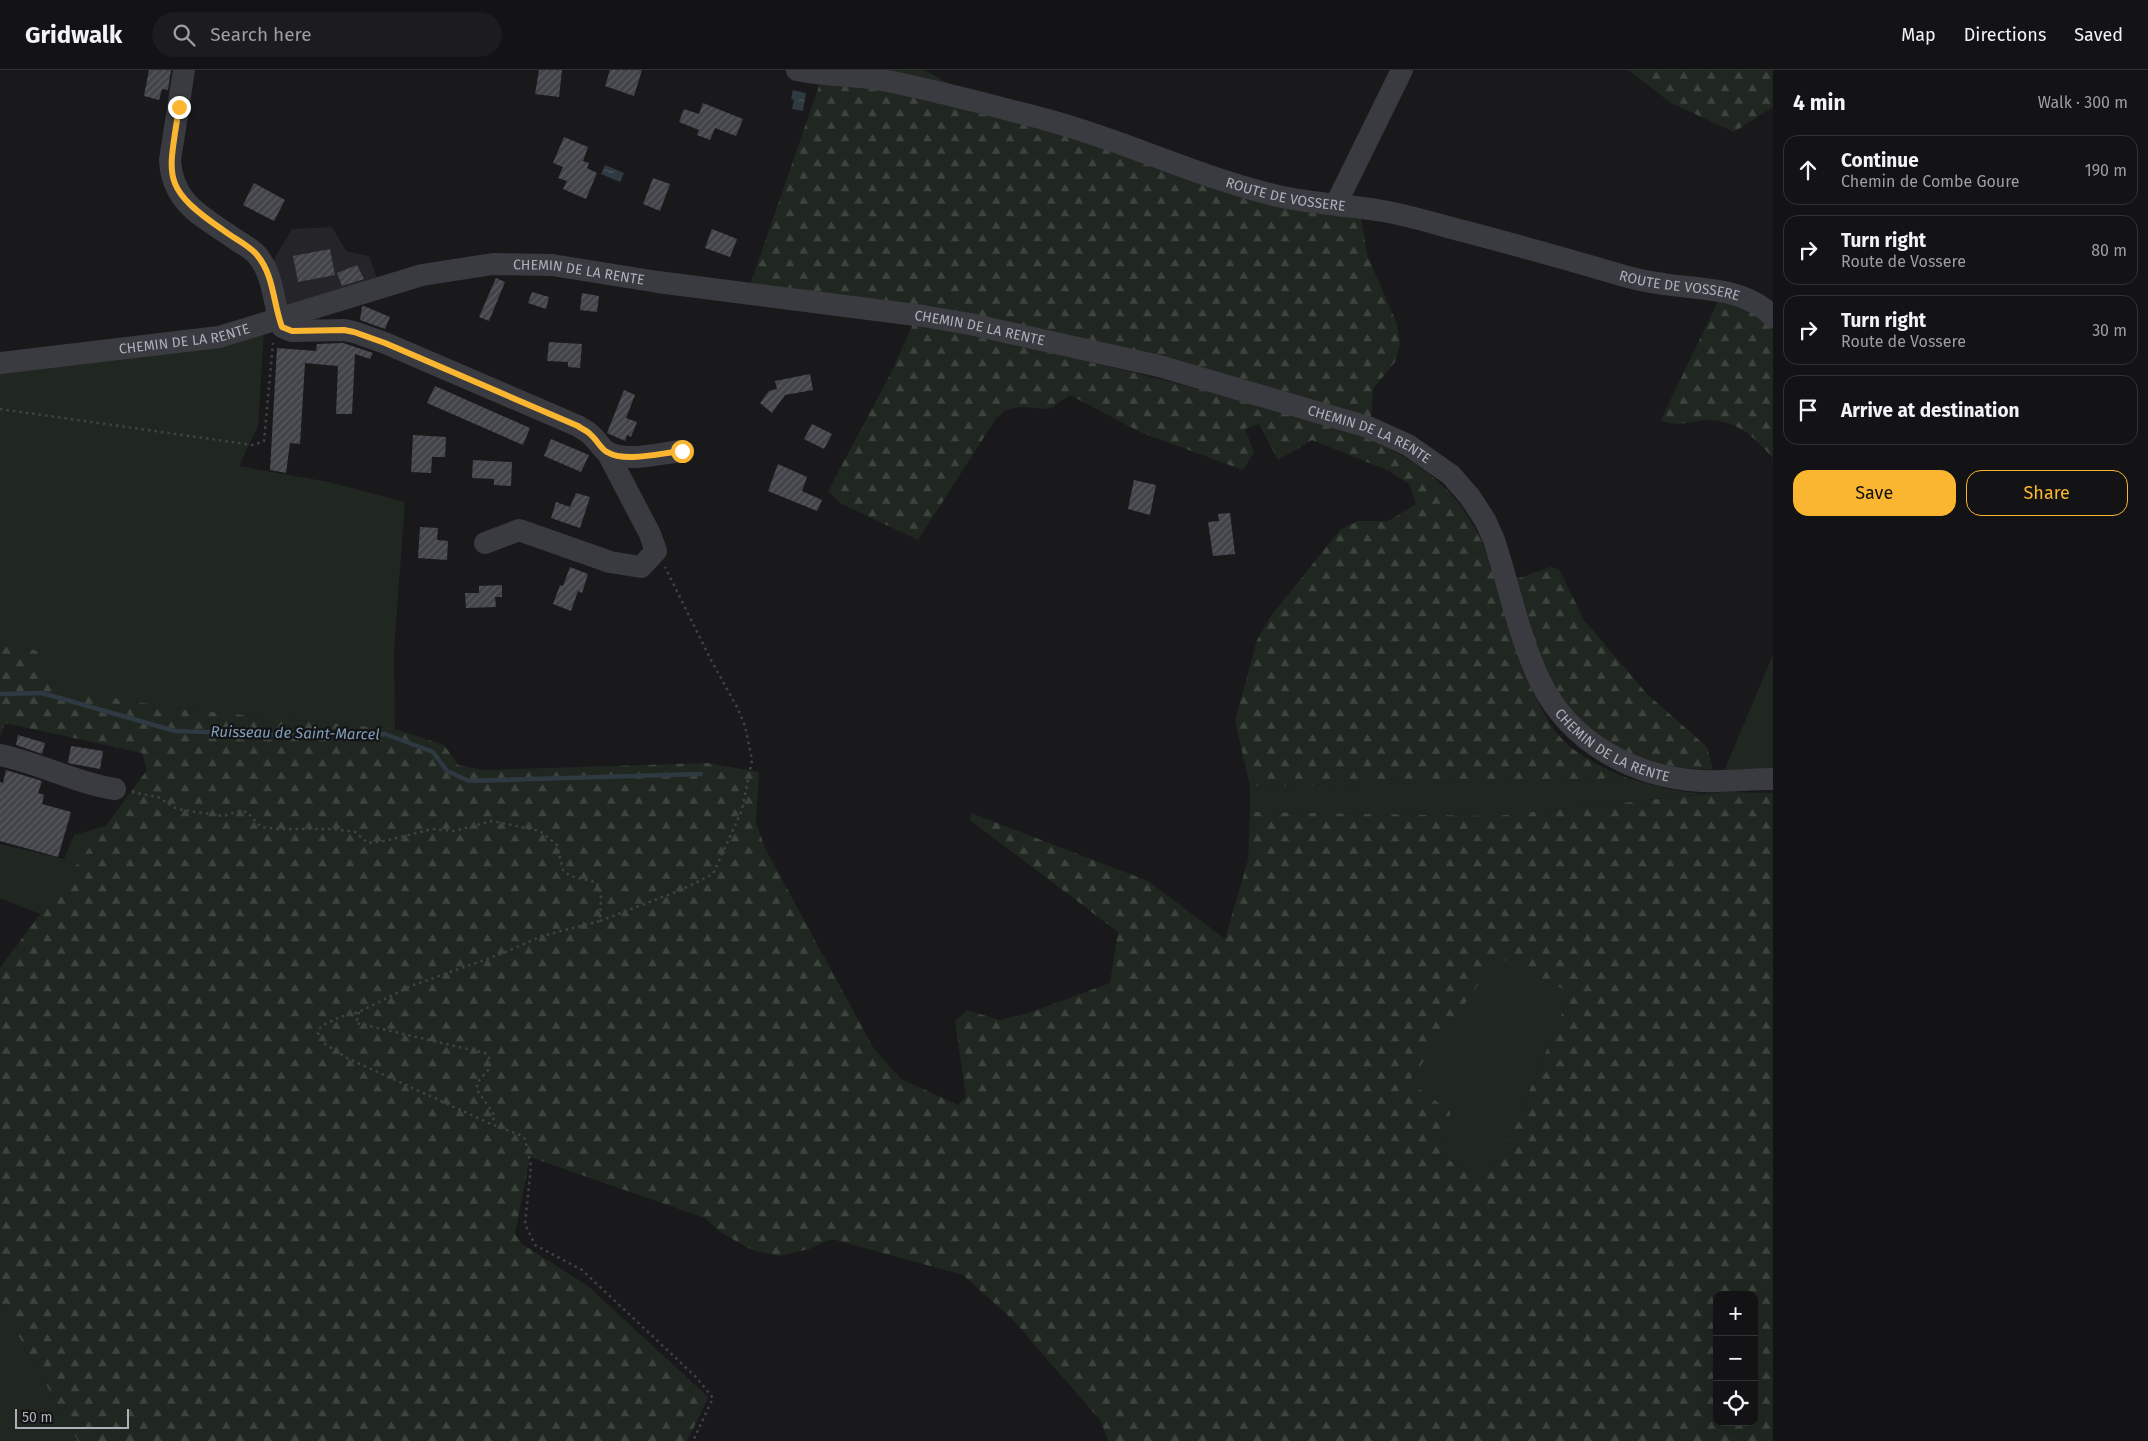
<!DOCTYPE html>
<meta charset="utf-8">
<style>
body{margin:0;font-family:"Fira Sans",sans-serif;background:#1c1c1e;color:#f1f3f6}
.controls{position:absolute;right:15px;bottom:15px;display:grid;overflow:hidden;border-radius:10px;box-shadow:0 5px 20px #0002}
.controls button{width:45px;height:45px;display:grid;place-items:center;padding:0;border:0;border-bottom:1px solid #323234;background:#131315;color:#f1f3f6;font:25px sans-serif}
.scale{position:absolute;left:15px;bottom:12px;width:114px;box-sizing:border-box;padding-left:5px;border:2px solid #abb0bc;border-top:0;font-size:14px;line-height:18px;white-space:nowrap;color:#abb0bc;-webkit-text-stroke:4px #141417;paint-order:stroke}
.stop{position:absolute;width:15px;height:15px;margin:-11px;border:4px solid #fbb631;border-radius:50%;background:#fff}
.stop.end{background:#fbb631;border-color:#fff;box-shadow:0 1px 5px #0008}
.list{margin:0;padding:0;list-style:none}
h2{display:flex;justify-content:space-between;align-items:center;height:65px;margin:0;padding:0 20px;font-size:21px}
h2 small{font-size:16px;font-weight:400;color:#9d9ea0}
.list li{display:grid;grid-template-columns:32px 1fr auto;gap:15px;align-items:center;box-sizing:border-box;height:70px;margin:0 10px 10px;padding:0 10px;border:1px solid #323234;border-radius:15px}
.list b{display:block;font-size:19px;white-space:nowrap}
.list p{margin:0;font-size:16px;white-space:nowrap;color:#9d9ea0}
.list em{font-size:16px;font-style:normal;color:#9d9ea0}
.actions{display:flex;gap:10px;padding:15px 20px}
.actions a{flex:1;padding:11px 0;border:1px solid #fbb631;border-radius:15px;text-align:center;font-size:18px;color:#fbb631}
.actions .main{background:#fbb631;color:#111}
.icon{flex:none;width:28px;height:28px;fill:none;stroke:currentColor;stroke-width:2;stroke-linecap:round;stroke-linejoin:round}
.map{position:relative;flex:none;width:1773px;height:1371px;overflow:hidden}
header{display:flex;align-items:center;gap:30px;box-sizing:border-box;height:70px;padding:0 25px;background:#131315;border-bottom:1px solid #323234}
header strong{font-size:24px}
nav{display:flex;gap:28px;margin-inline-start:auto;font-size:18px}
.search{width:350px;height:45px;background:#1c1c1e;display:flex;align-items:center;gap:12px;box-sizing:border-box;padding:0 18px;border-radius:28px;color:#9d9ea0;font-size:19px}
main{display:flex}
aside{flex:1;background:#131315}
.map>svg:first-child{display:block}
.built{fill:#252529}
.green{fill:#1f2720}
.forest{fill:url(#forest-firs);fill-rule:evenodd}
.water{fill:url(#water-ripples)}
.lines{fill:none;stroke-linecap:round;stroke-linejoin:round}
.stream{stroke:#2e3941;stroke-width:4.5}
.building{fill:url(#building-hatch)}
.path{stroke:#404248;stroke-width:2.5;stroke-dasharray:2.5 4;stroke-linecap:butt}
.minor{stroke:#3a3b41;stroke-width:22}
.route{stroke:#fbb631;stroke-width:6}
.labels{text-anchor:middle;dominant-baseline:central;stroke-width:4.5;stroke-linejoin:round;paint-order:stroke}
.street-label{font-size:14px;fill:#abb0bc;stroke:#141417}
.water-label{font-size:15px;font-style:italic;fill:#819fb8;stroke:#141417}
</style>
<header>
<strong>Gridwalk</strong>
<div class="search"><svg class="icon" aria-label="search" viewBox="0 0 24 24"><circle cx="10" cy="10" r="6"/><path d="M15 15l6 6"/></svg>Search here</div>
<nav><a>Map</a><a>Directions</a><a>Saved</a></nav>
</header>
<main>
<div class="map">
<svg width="1773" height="1371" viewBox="0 0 1773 1371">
<defs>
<pattern id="forest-firs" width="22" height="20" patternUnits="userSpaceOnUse" patternTransform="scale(1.25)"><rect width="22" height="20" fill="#1f2720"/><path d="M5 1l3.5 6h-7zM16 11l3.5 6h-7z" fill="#3d443e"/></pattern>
<pattern id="water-ripples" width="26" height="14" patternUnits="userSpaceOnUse" patternTransform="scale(1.25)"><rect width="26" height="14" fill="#2e3941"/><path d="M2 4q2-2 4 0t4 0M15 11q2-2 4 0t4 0" fill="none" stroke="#4a535a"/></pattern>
<pattern id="building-hatch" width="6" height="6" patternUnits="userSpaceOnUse" patternTransform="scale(1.25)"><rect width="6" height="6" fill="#434449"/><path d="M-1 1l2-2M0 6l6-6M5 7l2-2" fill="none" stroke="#5b5c61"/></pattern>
</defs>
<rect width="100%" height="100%" fill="#19191c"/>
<!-- built -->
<polygon class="built" points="332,157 346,181 369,186 378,211 287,235 270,196 292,159"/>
<!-- green -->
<g class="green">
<polygon points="884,0 924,0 954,16"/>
<polygon points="264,260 258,356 239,396 329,412 405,432 394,581 395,659 180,639 66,620 49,612 38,581 7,573 0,579 0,303"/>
<polygon points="1773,585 1773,699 1724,701"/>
<polygon points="1607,708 1621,712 1627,708 1672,720 1704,724 1496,746 1250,742 1250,716 1600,710"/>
<polygon points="108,755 40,844 0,828 0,774 64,789 74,765"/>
<polygon points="1498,886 1563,919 1569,927 1500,1090 1470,1101 1439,1085 1450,1057 1409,1012"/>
<polygon points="0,1233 78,1371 0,1371"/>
</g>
<!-- forest -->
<g class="forest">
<polygon points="1628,0 1773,0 1773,37 1734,62 1671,33"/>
<polygon points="820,13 869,16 976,37 1360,143 1368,187 1397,254 1400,274 1395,292 1373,319 1371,351 749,218"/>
<path d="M1718 231 1740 234 1773 257V388C1755 368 1740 352 1711 350 1694 349 1677 359 1661 350Z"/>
<path d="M914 252C1025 277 1136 301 1246 332 1317 352 1391 365 1446 419 1502 475 1501 560 1536 628 1544 645 1553 661 1567 674 1584 689 1605 699 1627 708L1621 712 1607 708 1600 710 1250 716 1235 651 1257 570 1271 546 1340 460 1358 451H1388L1416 434 1409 414 1389 401 1312 370 1278 390 1259 354 1245 359 1254 382 1243 400 1142 363 1070 325 1049 339 1020 337 1005 340 995 350 918 470 840 433 828 421 891 303Z"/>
<path d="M1550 497 1559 499 1584 550 1647 624 1707 677 1713 699C1647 702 1576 666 1547 604 1533 574 1525 541 1516 509Z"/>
<path d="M7 573 38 581 49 612 66 620 180 639 395 659 444 675 458 695 483 700 707 693 759 702 756 753 765 778 874 979 901 1009 958 1035 966 1027 955 951 967 940 999 950 1029 943 1110 913 1118 862 970 750 971 743 1148 811 1225 869 1248 790 1250 742 1496 746 1725 722 1773 723V1371H1108L1101 1351 1013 1250 963 1205 832 1169 809 1179 779 1186 752 1180 720 1162 705 1148 530 1087 515 1164 522 1174 588 1216 708 1327 707 1331 687 1371H78L0 1233V898L147 700 142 683 5 653 0 666V579ZM1498 887 1563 919 1569 927 1500 1090 1470 1101 1439 1085 1450 1057V1041L1409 1012ZM1717 1225H1754V1352H1717Z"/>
</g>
<!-- water -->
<g class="water">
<polygon points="793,20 806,23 803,41 792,39 794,30 791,29"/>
<polygon points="605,95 624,103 620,112 601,104"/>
</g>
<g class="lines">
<!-- stream -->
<polyline class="stream" points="0,624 42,623 175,661 289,665 385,664 433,682 447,701 469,711 701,704"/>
</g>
<!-- building -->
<g class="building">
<polygon points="149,0 171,0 168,20 162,19 159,30 144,26"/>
<polygon points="539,0 562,0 559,27 535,24"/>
<polygon points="610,0 642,0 634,26 605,16"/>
<polygon points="703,33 743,49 736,66 715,58 710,70 697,65 699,60 679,52 684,39 699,44"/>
<polygon points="564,67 588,77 583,91 589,93 587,98 597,103 586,129 563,119 567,111 558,108 563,97 553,93"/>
<polygon points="653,108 670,114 660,141 643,134"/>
<polygon points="254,113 285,130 274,151 243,135"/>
<polygon points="712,159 737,169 730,187 705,178"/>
<polygon points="330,179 335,205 298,212 293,186"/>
<polygon points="357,195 364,209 342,216 337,203"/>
<polygon points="496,208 505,212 489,251 479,247"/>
<polygon points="532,222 549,227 546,239 528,233"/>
<polygon points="582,223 599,226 597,242 580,240"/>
<polygon points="364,236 390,247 385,259 360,250 362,237"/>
<polygon points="549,272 582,274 580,298 568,297 568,292 547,291"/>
<polygon points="343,273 373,283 370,289 355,284 352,344 336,344 338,296 305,293 300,374 290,373 286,403 270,400 277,278 316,281 317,274"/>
<polygon points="810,304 813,320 785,325 772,343 760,333 769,321 777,319 775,311"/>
<polygon points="435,316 530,358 523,375 427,333"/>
<polygon points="624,320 635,325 626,348 637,352 631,367 627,365 625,371 607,363"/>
<polygon points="812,354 832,364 824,379 804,369"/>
<polygon points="413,365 446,367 445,387 432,387 431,403 411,402"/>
<polygon points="551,369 589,385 581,402 544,386"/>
<polygon points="473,390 512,392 511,416 494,415 494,409 472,408"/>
<polygon points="778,394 807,407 802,421 822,430 817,441 768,421"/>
<polygon points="1134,410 1156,415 1150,445 1128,439"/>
<polygon points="576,423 590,427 580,458 551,448 556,432 570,437"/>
<polygon points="1230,443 1235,484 1213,486 1208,452 1219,451 1218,444"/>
<polygon points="420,457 438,458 437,470 448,471 447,490 418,488"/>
<polygon points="570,497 588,504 582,523 578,521 571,541 553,534 560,515 563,516"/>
<polygon points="502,515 502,527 495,527 496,537 466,538 465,523 479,523 479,516"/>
<polygon points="18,665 45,673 42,684 16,675"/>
<polygon points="71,676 103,681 100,699 68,693"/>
<polygon points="6,700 42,711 38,723 44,725 42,734 71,742 58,787 0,771 0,712 3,713"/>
</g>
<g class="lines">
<!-- path -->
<g class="path">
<polyline points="0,339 253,375 264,371 273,273"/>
<polyline points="132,722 158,727 177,739 223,746 240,741 247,742 261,757 278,759 333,759 355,762 368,773 385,771 432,759 454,761 492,751 540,761 557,775 563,800 570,806 596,812 601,823 600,851 542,866 501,884 411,916 359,942 340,947 321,956 318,963 322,972 347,988 491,1054 520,1065 525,1069 531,1096 525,1154 535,1175 582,1200 696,1307 713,1328 693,1371"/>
<polyline points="600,851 681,820 713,804 742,740 752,690 745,656 738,639 711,590 665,497"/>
<polyline points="359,942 356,953 485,983 489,986 489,999 477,1013 477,1020 495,1046 491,1054"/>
</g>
<!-- minor -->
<g class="minor">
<path d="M184 0 170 90C172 133 203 147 235 169 242 174 251 178 257 185 274 205 273 233 282 257L292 261 344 260 354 262 385 273 578 356C582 359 588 361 591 365 597 370 601 378 607 382 625 393 661 383 682 381"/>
<path id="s1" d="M797 0C825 6 854 5 882 10 939 21 995 36 1051 51 1128 72 1200 108 1278 126 1313 134 1348 135 1383 141 1412 146 1439 155 1467 162 1516 175 1566 189 1614 203 1630 208 1647 212 1664 214 1701 220 1746 217 1773 247"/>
<polyline points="1336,134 1402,0"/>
<path id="s2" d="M0 293 219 267 422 205 493 194 552 195 658 212 923 246 970 254 1159 296 1368 357 1408 375 1451 405 1470 427 1485 450 1494 470C1509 516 1519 567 1540 611 1570 673 1634 707 1701 711 1724 712 1749 709 1773 709"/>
<polyline points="485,473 519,460 610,492 641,497 656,481 650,464 607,382"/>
<path d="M0 685C40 693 75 713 115 719"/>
</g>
</g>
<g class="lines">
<!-- route -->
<path class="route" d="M179 37C169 107 159 116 223 160 233 168 249 175 257 185 274 205 273 233 282 257L292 261 344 260 354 262 385 273 578 356C582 359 588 361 591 365 597 370 601 379 607 382 625 393 661 383 682 381"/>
</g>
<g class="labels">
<!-- street labels -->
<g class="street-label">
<text stroke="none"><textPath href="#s1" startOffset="506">ROUTE DE VOSSERE</textPath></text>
<text stroke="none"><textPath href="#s2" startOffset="591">CHEMIN DE LA RENTE</textPath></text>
<text stroke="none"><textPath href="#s1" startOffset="911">ROUTE DE VOSSERE</textPath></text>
<text stroke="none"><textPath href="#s2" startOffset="996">CHEMIN DE LA RENTE</textPath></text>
<text stroke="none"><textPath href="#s2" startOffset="186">CHEMIN DE LA RENTE</textPath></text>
<text stroke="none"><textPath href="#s2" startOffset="1401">CHEMIN DE LA RENTE</textPath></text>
<text stroke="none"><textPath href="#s2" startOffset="1821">CHEMIN DE LA RENTE</textPath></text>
</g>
<!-- water labels -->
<g class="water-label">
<text transform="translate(295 663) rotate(1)">Ruisseau de Saint-Marcel</text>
</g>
</g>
</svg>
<div class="controls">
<button>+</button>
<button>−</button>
<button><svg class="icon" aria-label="locate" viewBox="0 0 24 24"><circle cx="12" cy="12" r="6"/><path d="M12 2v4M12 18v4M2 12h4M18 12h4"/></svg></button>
</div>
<div class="scale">50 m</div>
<div class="stop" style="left:682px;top:381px"></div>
<div class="stop end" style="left:179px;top:37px"></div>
</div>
<aside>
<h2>4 min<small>Walk · 300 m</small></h2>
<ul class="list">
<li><svg class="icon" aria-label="ahead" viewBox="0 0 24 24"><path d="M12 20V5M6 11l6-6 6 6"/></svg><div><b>Continue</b><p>Chemin de Combe Goure</p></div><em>190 m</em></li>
<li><svg class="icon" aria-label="right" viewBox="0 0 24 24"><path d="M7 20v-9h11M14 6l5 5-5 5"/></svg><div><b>Turn right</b><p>Route de Vossere</p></div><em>80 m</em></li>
<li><svg class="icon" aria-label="right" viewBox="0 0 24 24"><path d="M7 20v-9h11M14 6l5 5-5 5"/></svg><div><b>Turn right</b><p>Route de Vossere</p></div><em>30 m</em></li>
<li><svg class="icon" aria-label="arrive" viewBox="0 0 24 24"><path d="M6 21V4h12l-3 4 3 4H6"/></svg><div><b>Arrive at destination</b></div></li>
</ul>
<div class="actions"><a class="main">Save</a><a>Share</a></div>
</aside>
</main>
